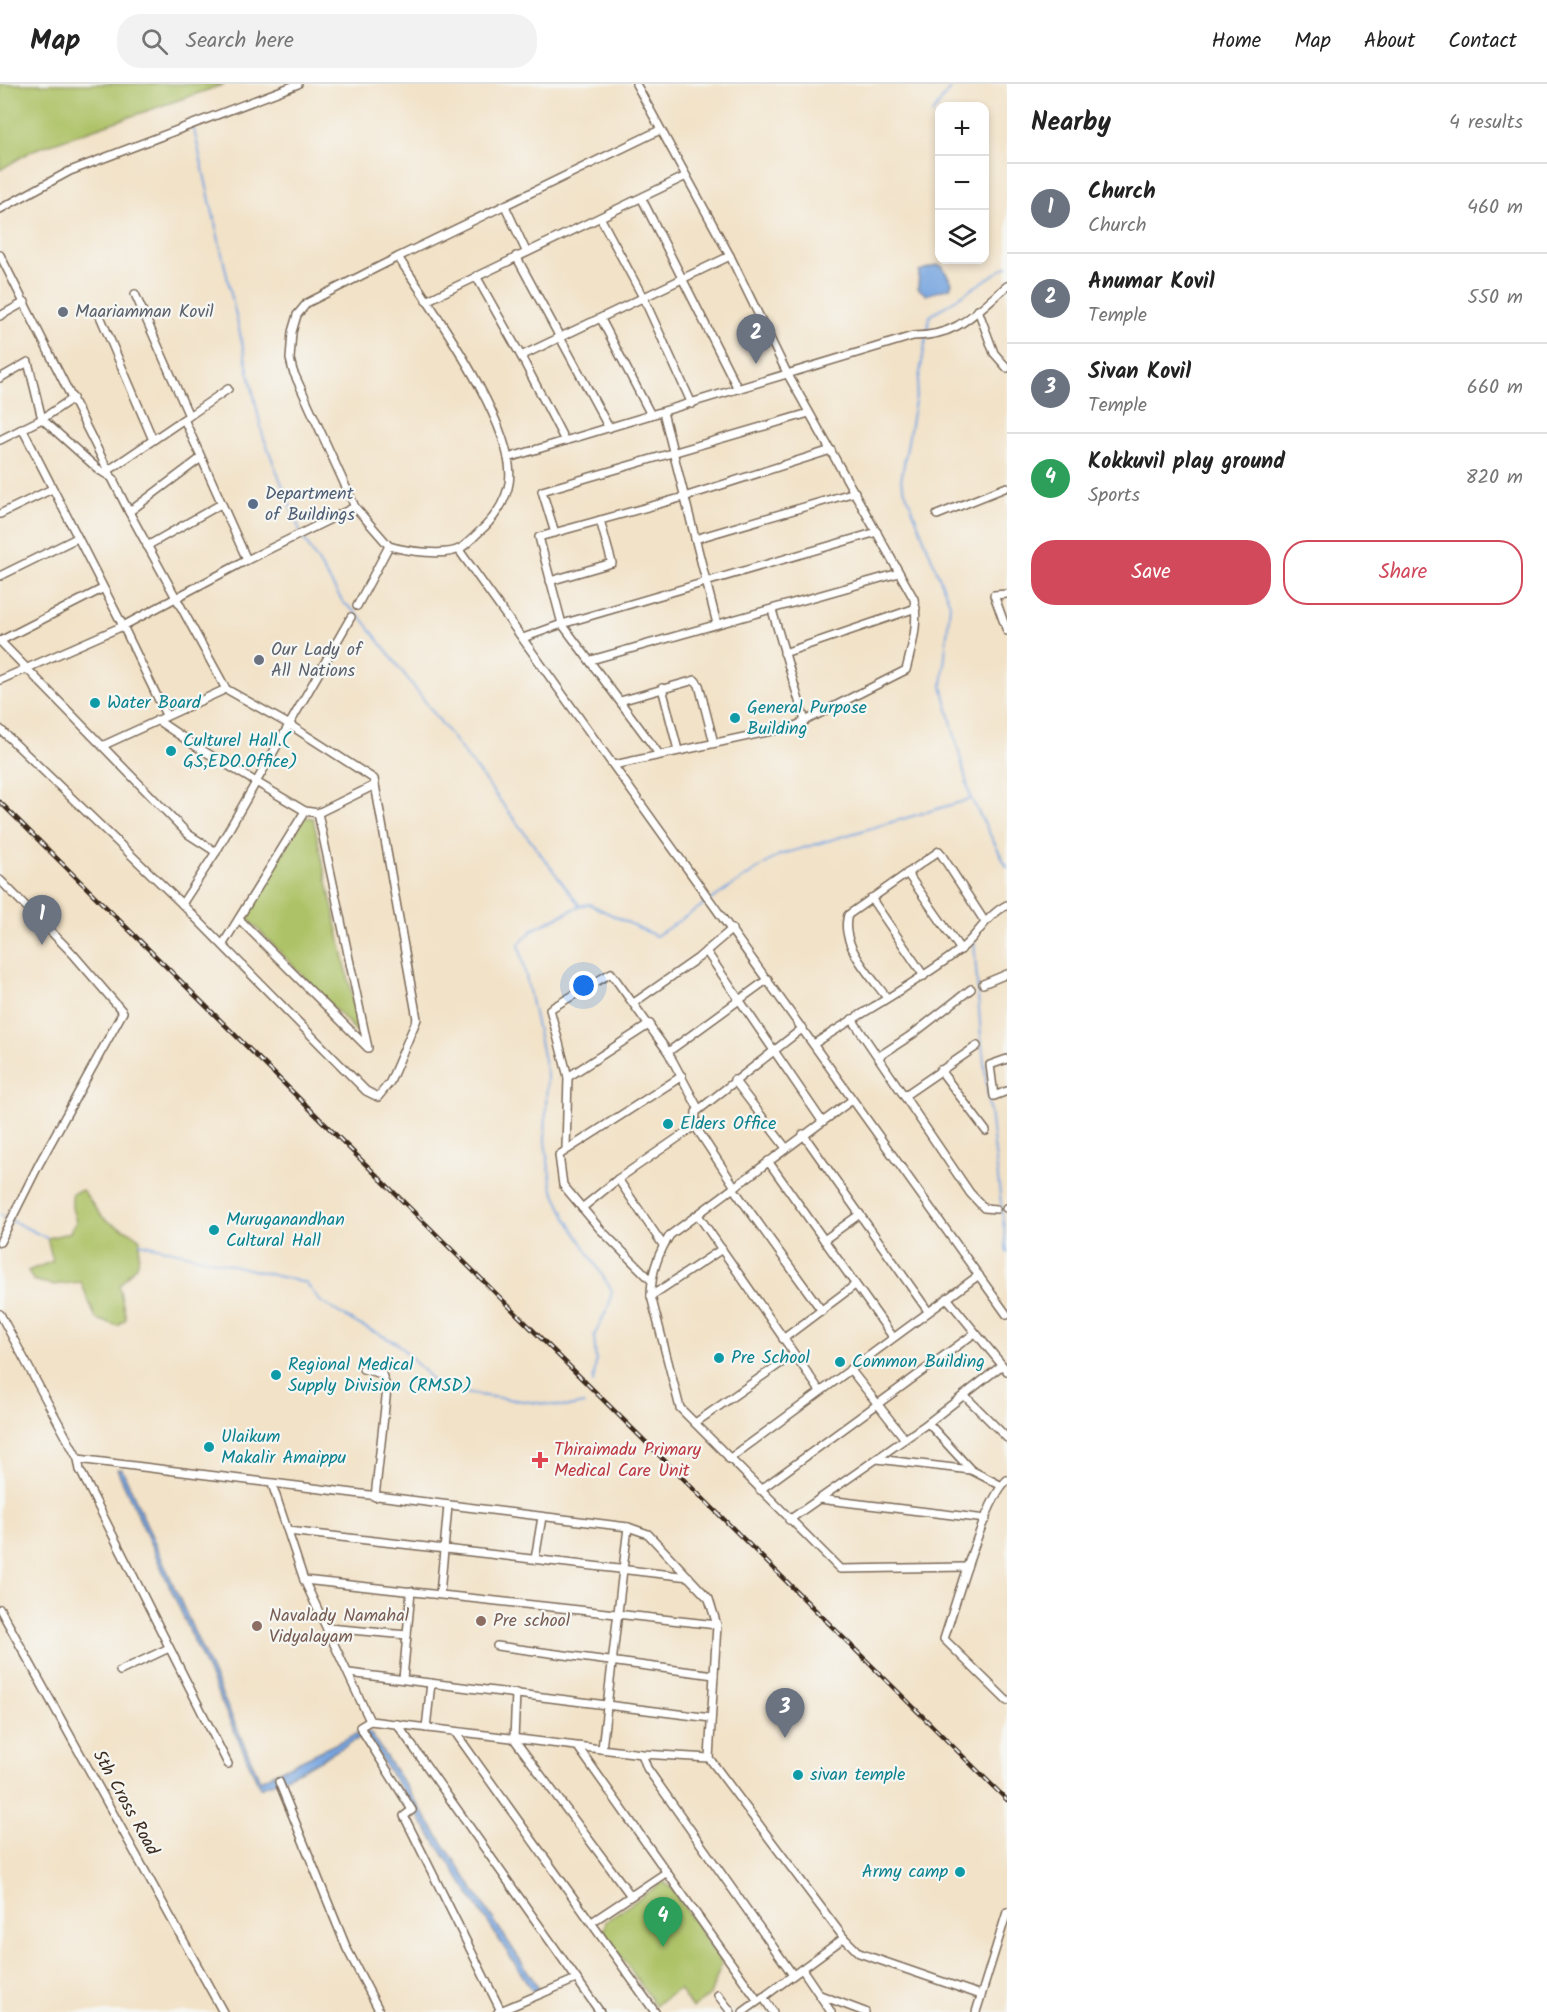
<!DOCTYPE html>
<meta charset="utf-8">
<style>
body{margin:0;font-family:Kalam,sans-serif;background:#f2f2f2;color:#222}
.controls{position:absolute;right:18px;top:18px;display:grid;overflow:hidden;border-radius:12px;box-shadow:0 3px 9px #0003}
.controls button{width:54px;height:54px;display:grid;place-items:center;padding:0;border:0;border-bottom:2px solid #e0e0e0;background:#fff;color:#222;font:30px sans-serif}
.you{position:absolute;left:584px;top:902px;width:21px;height:21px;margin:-15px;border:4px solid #fff;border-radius:50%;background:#1a73e8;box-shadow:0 0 0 9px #1a73e833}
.badge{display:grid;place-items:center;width:39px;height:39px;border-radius:50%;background:#d1495b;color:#fff;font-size:20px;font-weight:700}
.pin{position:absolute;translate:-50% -50px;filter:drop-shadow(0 2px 3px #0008)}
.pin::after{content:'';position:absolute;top:32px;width:21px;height:18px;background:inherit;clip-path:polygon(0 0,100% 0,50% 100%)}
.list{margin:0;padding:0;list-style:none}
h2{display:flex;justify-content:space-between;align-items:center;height:78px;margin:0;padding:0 24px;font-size:26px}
h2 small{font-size:20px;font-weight:400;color:#767676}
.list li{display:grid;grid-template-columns:39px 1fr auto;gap:18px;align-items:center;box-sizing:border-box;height:90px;padding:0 24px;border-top:2px solid #e0e0e0}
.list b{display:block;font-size:22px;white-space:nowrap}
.list p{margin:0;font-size:20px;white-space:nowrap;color:#767676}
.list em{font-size:20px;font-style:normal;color:#767676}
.actions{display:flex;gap:12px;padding:18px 24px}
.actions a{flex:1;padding:14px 0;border:2px solid #d1495b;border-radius:24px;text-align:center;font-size:21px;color:#d1495b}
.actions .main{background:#d1495b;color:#fff}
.icon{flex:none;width:33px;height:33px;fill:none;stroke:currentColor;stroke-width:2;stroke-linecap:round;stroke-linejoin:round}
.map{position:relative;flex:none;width:1007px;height:1928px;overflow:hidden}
header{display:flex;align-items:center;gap:36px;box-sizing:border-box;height:84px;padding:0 30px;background:#fff;border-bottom:2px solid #e0e0e0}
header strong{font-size:28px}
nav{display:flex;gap:33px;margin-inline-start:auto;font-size:21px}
.search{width:420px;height:54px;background:#f2f2f2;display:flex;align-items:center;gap:15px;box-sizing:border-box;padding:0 21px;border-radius:24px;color:#767676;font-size:22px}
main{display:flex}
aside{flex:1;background:#fff}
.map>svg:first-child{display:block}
.green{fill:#adc266;stroke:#747642;stroke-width:1.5}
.water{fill:#76a4df;stroke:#58677e;stroke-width:1.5}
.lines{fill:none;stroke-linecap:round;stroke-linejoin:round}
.stream{stroke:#76a4df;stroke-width:2}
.minor-casing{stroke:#7b6a59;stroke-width:10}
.minor{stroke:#fff;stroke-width:7}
.rail-casing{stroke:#3b2a1e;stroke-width:4.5}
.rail{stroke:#f6f6f2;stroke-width:2;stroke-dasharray:7;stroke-linecap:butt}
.worship-dot{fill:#6b7280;stroke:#f6f6f2;stroke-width:2}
.service-dot{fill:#5c6f8a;stroke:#f6f6f2;stroke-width:2}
.culture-dot{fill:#0f9aa8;stroke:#f6f6f2;stroke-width:2}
.health-dot{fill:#e0444e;stroke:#f6f6f2;stroke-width:2}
.education-dot{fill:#8d6e63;stroke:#f6f6f2;stroke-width:2}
.labels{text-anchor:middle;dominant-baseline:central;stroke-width:4.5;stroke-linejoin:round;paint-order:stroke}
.worship-label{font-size:18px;fill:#5b616d;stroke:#f6f6f2;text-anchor:start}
.service-label{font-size:18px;fill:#4e5e75;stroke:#f6f6f2;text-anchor:start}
.culture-label{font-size:18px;fill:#0d838f;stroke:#f6f6f2;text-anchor:start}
.health-label{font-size:18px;fill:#be3a42;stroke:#f6f6f2;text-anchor:start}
.education-label{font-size:18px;fill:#785e54;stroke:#f6f6f2;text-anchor:start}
.street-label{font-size:18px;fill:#3b2a1e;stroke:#f6f6f2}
</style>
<header>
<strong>Map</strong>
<div class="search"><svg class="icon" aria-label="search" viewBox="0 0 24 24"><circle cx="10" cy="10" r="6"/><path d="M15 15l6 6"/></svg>Search here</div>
<nav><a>Home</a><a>Map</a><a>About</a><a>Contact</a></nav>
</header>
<main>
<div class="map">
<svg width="1007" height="1928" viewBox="0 0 1007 1928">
<rect width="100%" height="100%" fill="#f6f6f2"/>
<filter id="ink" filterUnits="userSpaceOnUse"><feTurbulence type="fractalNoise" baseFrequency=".0167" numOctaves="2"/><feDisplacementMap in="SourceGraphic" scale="12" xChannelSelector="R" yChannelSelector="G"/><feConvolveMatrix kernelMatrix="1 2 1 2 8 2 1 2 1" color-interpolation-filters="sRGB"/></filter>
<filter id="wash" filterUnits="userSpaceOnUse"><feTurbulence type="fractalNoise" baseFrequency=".008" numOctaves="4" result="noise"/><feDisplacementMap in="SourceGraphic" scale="24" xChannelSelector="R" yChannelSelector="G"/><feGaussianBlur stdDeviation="1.35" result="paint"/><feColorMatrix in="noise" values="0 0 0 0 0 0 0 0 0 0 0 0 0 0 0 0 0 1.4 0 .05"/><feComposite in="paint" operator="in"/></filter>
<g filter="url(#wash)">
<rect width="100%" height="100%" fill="#f2e2c7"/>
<!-- green -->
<g class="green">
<polygon points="0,0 225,0 33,66 0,86"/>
<polygon points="304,733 313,734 361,952 245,832"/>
<path d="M82 1106C91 1116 95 1127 106 1136 117 1144 130 1145 140 1155L138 1179 119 1202 126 1235 118 1242 96 1235 81 1198 52 1201 33 1196 28 1187 53 1177 47 1154 69 1149 76 1138 72 1124V1109Z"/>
<polygon points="663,1798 670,1802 722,1879 710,1911 692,1924 679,1905 655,1921 604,1848 606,1837"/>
</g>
<!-- water -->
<g class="water">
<polygon points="937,181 942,182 952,199 950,204 926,211 918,204 919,187"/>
<polygon points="117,1385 122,1385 260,1696 364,1646 371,1650 540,1906 534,1909 368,1655 359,1654 304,1685 260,1704"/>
</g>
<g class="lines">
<!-- stream -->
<g class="stream">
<polyline points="932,30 953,0"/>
<polyline points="193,41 263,352 300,447"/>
<polyline points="302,452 343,518 361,533 580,822 534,845 519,860 547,990 545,1058 552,1104 566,1133 612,1207 609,1221 594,1252 596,1278 593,1299"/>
<polyline points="972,716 1007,783"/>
<polyline points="580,822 589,820 656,852 779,771 971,715 942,602 950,520 901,397 930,232 1007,182"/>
<polyline points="974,857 981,953 1007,1169"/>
<polyline points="0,1131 47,1154"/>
<polyline points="140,1159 306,1199 321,1218 358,1240 397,1259 436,1300 470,1310 568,1323 584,1320"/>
</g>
</g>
</g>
<g filter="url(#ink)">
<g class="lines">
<!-- minor casing -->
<g class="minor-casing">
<g id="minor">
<polyline points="642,115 738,305"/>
<polyline points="505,122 526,167"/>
<polyline points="0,125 70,87 298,0"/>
<polyline points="601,135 644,215 692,320"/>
<polyline points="0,171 129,428 226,605 290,641 374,695 417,935 390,998 378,1013 366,1007 182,820 0,645"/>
<polyline points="516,172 609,344"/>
<path d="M398 173C428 219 524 351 508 404 503 422 492 437 478 449 473 454 467 460 461 464 447 473 405 467 389 462L355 423 293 287 290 275 292 248 297 231 307 219Z"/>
<polyline points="398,173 660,46"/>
<polyline points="476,192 521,272 565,357"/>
<polyline points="135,210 189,332"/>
<polyline points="426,217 686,92"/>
<polyline points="978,226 994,269 1007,284"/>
<polyline points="0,232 25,218"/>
<polyline points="100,232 153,356"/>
<polyline points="601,235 651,331"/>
<polyline points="521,272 730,172"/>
<polyline points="0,294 28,278 42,335 99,386 114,395"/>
<polyline points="663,328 717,540"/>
<polyline points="186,334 228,305"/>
<polyline points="22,344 123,542 166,631"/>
<polyline points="0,356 42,335 73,314"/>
<path d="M508 374 913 252C959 252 974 229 1007 202"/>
<polyline points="109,386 184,335 247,476"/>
<polyline points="129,428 201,374"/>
<polyline points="0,430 52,405"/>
<polyline points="937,431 1007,403"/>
<polyline points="555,449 542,407 809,329"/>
<polyline points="695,455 855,408"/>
<polyline points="147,462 221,420"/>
<polyline points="459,466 1007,1231"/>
<polyline points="0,492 77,454"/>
<polyline points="550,497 612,479 600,436"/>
<polyline points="1007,510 994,511 1007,547"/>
<polyline points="357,522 389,462"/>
<polyline points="772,526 805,637"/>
<polyline points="523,554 562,540 877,448"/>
<polyline points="0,557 188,750 216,768"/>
<polyline points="0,557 102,505"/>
<polyline points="784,569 916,524"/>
<polyline points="591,576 899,489"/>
<polyline points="0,596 123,542 247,476 355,423"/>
<polyline points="662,604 678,666"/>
<polyline points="620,617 695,596 699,601 714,659"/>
<polyline points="157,636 197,663 305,727 318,729 368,964 239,835"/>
<polyline points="102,662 226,605"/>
<polyline points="659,670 562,540 539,453 684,413 831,366"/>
<path d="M614 681 795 642 906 586C912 563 919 539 914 515L787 289 730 172 636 0"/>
<polyline points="318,729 375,701"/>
<polyline points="907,789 961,866"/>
<polyline points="0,796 73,870 123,928 39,1080 0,1158"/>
<polyline points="871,814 924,892"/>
<polyline points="182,820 216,768 351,533"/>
<polyline points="223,860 305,727"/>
<polyline points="706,867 822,1037"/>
<polyline points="983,900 1007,890"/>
<path d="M887 914C871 892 839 860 848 831L939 767 985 838"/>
<polyline points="635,918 698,874 732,845"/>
<polyline points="852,935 970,1109 984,1124 996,1125"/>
<path d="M814 960C861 929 912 902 957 868 976 855 985 832 1007 821"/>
<polyline points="668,968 768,895"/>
<polyline points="878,973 913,950 971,905"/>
<polyline points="1007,975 990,981 994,1012 1007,1007"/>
<polyline points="940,986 986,1047"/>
<polyline points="568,993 650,940"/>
<polyline points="734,996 786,1064"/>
<polyline points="904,1012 977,962"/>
<path d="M852 1016 670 1151C658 1169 651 1191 651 1212L680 1324 840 1485 967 1483"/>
<polyline points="803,1050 928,1227"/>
<polyline points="566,1065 568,993 550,925 611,889 668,968 698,1024"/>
<polyline points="768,1077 893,1253"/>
<polyline points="618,1095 663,1161"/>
<polyline points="735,1103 695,1042 696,1028 803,944"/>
<polyline points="733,1104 822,1227"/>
<polyline points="582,1124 618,1095 695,1042"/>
<polyline points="1006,1124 1007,1124"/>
<polyline points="698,1131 820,1307"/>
<polyline points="824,1156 860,1130"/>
<polyline points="651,1196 600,1145 563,1101 559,1071 682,992"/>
<polyline points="651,1212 722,1165"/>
<polyline points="947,1214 1007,1287"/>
<polyline points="0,1230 78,1375 80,1386 228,1680"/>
<polyline points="783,1255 855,1201"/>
<polyline points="363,1285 382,1290 387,1305 375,1413"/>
<polyline points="964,1311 1001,1282"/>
<polyline points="695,1339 794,1270"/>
<polyline points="928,1339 964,1311 1007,1354"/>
<polyline points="905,1355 928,1339 971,1386 1000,1401"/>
<polyline points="78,1375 628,1443 648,1450 709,1515 717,1541 709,1674 844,1854 859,1869 981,1911"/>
<polyline points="729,1375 979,1191"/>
<polyline points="877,1375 971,1386"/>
<path d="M1007 1396C985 1415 955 1522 944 1555L1007 1617"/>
<polyline points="272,1400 304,1496 370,1637 642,1670 709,1674"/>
<polyline points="760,1406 975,1249"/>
<polyline points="819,1415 986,1435"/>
<polyline points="789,1436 905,1355 850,1285"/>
<polyline points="288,1447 689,1493"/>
<polyline points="535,1475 542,1433"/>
<polyline points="304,1496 717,1541"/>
<polyline points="440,1510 448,1422"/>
<polyline points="0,1525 223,1928"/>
<polyline points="328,1544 407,1551"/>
<polyline points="497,1562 714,1591"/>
<polyline points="120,1587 169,1564"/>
<polyline points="349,1589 711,1634"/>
<polyline points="403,1595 411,1507"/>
<polyline points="516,1609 514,1655 631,1812"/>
<polyline points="370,1637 360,1643 412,1726 404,1732 501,1927"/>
<polyline points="397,1640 600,1928"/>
<polyline points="426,1644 431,1599"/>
<polyline points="455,1648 655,1928"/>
<polyline points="578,1663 758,1917"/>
<polyline points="602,1665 628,1443"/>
<polyline points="642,1670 647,1684 793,1891"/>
<polyline points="279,1698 347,1865 380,1928"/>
<polyline points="592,1838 667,1788"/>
<polyline points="802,1885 831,1928"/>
<polyline points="718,1911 731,1928"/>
<polyline points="820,1911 865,1928"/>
<polyline points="763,1913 773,1928"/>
<polyline points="498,1928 576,1895"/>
<polyline points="743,1928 844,1854"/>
<polyline points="976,1928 1007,1828"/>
</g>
</g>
<!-- minor -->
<use href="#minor" class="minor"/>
<!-- rail casing -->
<g class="rail-casing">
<polyline id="rail" points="0,718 1007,1716"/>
</g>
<!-- rail -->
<use href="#rail" class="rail"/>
</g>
</g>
<!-- markers -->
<g class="worship-dot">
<circle cx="63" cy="228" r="6"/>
<circle cx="259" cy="576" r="6"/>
</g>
<circle class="service-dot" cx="253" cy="420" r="6"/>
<g class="culture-dot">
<circle cx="95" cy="619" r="6"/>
<circle cx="735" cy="634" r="6"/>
<circle cx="171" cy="667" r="6"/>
<circle cx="668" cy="1040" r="6"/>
<circle cx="214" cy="1146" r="6"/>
<circle cx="719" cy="1274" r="6"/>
<circle cx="840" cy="1278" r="6"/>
<circle cx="276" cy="1291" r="6"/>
<circle cx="209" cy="1363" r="6"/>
<circle cx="798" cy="1691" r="6"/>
<circle cx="960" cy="1788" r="6"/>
</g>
<path class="health-dot" d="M537 1367h6v6h6v6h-6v6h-6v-6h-6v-6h6z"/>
<g class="education-dot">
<circle cx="481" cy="1537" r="6"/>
<circle cx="257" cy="1542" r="6"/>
</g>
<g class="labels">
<!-- worship labels -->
<g class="worship-label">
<text x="75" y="228">Maariamman Kovil</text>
<text x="271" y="566">Our Lady of<tspan x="271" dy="21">All Nations</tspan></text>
</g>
<!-- service labels -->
<g class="service-label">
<text x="265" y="410">Department<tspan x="265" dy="21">of Buildings</tspan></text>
</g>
<!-- culture labels -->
<g class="culture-label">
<text x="107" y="619">Water Board</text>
<text x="747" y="624">General Purpose<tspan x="747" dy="21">Building</tspan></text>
<text x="183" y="657">Culturel Hall.(<tspan x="183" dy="21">GS,EDO.Office)</tspan></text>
<text x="680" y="1040">Elders Office</text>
<text x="226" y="1136">Muruganandhan<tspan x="226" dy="21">Cultural Hall</tspan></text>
<text x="731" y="1274">Pre School</text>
<text x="852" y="1278">Common Building</text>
<text x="288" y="1281">Regional Medical<tspan x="288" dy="21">Supply Division (RMSD)</tspan></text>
<text x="221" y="1353">Ulaikum<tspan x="221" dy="21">Makalir Amaippu</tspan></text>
<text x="810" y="1691">sivan temple</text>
<text x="948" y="1788" text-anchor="end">Army camp</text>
</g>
<!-- health labels -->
<g class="health-label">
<text x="554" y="1366">Thiraimadu Primary<tspan x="554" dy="21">Medical Care Unit</tspan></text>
</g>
<!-- education labels -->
<g class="education-label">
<text x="269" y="1532">Navalady Namahal<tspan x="269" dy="21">Vidyalayam</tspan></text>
<text x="493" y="1537">Pre school</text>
</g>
<!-- street labels -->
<g class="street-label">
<text transform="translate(125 1719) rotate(61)">5th Cross Road</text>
</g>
</g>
</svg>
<div class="controls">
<button>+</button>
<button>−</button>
<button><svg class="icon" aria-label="layers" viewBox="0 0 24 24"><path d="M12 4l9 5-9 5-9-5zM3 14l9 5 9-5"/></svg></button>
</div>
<div class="you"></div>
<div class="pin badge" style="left:42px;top:861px;background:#6b7280">1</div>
<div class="pin badge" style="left:756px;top:280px;background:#6b7280">2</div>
<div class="pin badge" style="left:785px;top:1654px;background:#6b7280">3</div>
<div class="pin badge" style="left:663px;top:1863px;background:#2e9e5b">4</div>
</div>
<aside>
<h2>Nearby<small>4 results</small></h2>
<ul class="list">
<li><span class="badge" style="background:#6b7280">1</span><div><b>Church</b><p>Church</p></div><em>460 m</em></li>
<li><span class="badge" style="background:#6b7280">2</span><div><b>Anumar Kovil</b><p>Temple</p></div><em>550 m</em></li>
<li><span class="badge" style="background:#6b7280">3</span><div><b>Sivan Kovil</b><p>Temple</p></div><em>660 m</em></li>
<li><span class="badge" style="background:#2e9e5b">4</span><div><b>Kokkuvil play ground</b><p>Sports</p></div><em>820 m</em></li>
</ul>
<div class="actions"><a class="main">Save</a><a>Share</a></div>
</aside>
</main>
